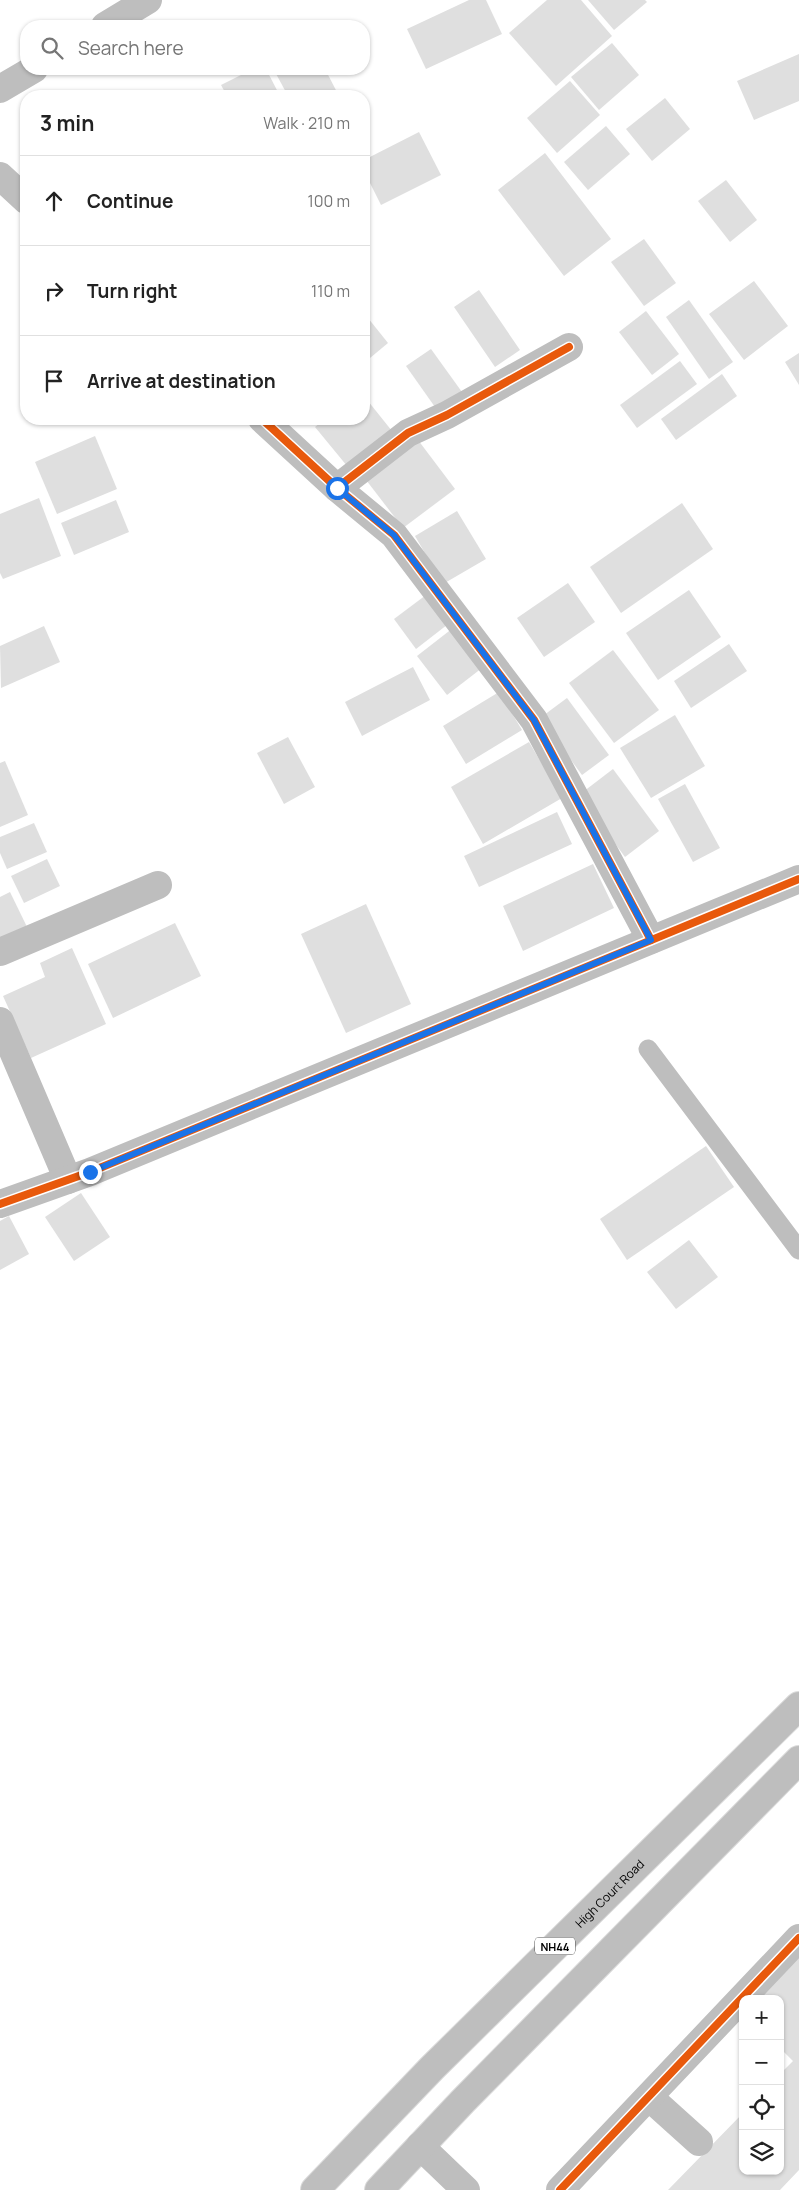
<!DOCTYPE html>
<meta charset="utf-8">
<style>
body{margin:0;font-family:Manrope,sans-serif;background:#f2f2f2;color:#222}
.controls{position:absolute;right:15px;bottom:15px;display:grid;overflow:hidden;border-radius:10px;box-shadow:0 1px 4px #0004}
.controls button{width:45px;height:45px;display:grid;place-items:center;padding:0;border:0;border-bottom:1px solid #e0e0e0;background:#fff;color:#222;font:25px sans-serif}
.stop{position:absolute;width:15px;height:15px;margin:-11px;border:4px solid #1a73e8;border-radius:50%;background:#fff}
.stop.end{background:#1a73e8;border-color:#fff;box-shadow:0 1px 5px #0008}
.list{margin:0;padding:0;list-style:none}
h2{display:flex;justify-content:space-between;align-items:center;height:65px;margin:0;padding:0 20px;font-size:21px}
h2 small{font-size:16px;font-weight:400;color:#767676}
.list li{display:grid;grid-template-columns:32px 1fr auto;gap:15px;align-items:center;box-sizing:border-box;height:90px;padding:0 20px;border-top:1px solid #e0e0e0}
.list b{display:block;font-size:19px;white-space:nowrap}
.list em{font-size:16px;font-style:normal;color:#767676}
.icon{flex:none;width:28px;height:28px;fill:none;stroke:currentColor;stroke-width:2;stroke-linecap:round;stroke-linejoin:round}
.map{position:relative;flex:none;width:799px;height:2190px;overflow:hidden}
.search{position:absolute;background:#fff;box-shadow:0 1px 4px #0004;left:20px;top:20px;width:350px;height:55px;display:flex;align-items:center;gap:12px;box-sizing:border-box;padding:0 18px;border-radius:20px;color:#767676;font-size:19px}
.panel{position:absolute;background:#fff;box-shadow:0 1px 4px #0004;left:20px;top:90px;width:350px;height:335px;border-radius:20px}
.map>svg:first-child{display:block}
.building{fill:#dfdfdf}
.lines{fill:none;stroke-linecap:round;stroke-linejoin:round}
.highway-casing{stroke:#dbdbdb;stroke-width:30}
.lane{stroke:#bebebe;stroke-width:19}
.street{stroke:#bebebe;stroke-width:28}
.highway{stroke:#bebebe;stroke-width:28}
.cycleway-casing{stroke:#fff;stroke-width:11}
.cycleway{stroke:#e8590c;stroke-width:8}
.route{stroke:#1a73e8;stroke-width:6}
.labels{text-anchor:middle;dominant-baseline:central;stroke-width:4;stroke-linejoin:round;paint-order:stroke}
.shield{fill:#fff;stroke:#4c4c4c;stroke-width:1}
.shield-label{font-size:11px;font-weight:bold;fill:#000}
.street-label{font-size:12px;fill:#000;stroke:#fff}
</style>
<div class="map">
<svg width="799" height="2190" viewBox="0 0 799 2190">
<rect width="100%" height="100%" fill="#fff"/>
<!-- building -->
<g class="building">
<polygon points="469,0 486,0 502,34 426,69 407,29"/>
<polygon points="547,0 581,0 612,36 556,86 509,33"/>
<polygon points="588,0 645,0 647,2 614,30"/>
<polygon points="612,43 639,75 599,110 571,77"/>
<polygon points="799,54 799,101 754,120 737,81"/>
<polygon points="253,69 266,69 280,96 227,96 221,85"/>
<polygon points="277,69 325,69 339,96 288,96 274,70"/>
<polygon points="570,81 600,115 557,153 527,118"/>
<polygon points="665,98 690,129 652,161 626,129"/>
<polygon points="606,126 630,154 588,190 564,162"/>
<polygon points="419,132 441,175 381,205 364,171 364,160"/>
<polygon points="545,153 611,239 564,276 498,190"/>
<polygon points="726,180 757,220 730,242 698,201"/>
<polygon points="644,239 676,283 644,306 611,262"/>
<polygon points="754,281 788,326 744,360 709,314"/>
<polygon points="479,290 520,350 495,367 454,307"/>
<polygon points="689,300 733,362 709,379 666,317"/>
<polygon points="646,311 679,354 652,375 619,332"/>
<polygon points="364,313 388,343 364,363"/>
<polygon points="431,349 467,399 442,417 406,366"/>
<polygon points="799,353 799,385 785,362"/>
<polygon points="680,361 697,384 637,428 620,405"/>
<polygon points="722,374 737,396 676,440 661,419"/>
<polygon points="364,396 396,436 352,472 315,427 325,419 364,419"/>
<polygon points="95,436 117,489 57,514 35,462"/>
<polygon points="415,436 455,489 403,528 363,476"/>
<polygon points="39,498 61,556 3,579 0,573 0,514"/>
<polygon points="116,500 129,532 74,555 61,523"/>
<polygon points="682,503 713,549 621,613 590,567"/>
<polygon points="457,511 486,559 443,584 415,536"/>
<polygon points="568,583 595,622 544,657 517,618"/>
<polygon points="689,590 721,637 658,680 626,633"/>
<polygon points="430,592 452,621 416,649 394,619"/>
<polygon points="44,626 60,662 1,688 0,646"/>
<polygon points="453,628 482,668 447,695 417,656"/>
<polygon points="729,644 747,671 691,708 674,681"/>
<polygon points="613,650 659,710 614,743 569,683"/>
<polygon points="413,667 430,700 362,736 345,702"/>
<polygon points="499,692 522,730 466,764 443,726"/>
<polygon points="567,698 609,755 582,775 540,718"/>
<polygon points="675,715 705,766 651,798 620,748"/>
<polygon points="288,737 315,787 284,804 257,753"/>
<polygon points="529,742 562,798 483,844 451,787"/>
<polygon points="5,761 28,815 0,827 0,763"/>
<polygon points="613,769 659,831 625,857 579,795"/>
<polygon points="685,784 720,848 693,862 658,799"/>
<polygon points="557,812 572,844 479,887 464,856"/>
<polygon points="34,823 47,852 7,869 0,853 0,837"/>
<polygon points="47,859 60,886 24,903 11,876"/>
<polygon points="593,864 614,908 523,951 503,906"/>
<polygon points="10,892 29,931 0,945 0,897"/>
<polygon points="366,904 411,1004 346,1033 301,934"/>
<polygon points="175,923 201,976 113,1018 88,964"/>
<polygon points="72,948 106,1024 31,1058 3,996 45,977 40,963"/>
<polygon points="706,1146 734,1187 627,1260 600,1219"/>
<polygon points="81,1193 110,1237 74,1261 45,1217"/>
<polygon points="9,1216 29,1254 0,1270 0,1221"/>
<polygon points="689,1240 718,1277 676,1309 647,1272"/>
<polygon points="799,1946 799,2170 780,2190 668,2190 743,2113 743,2171 780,2171 780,2074 793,2061 780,2048 780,1999 748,1999"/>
</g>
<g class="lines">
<!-- highway casing -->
<g class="highway-casing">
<g id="highway">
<path id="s1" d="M315 2190 432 2068 799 1706"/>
<polyline points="379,2190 463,2101 799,1760"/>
</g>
</g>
<!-- lane -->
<polyline class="lane" points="648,1049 799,1250"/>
<!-- street -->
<g class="street">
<polyline points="105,26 148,0"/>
<polyline points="0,89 34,69"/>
<polyline points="0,176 26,200"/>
<polyline points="262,419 337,488 394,535 534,720 651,940"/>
<polyline points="337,488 408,433 447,415 569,347"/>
<polyline points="0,952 158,885"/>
<polyline points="0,1021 68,1180"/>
<polyline points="0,1204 90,1172 799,879"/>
<polyline points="649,2097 699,2142"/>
<polyline points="420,2146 466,2190"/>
<polyline points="560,2190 799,1938"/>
</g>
<!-- highway -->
<use href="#highway" class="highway"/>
<!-- cycleway casing -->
<g class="cycleway-casing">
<g id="cycleway">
<polyline points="262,419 337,488 394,535 534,720 651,940"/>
<polyline points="337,488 408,433 447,415 569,347"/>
<polyline points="0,1204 90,1172 799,879"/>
<polyline points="560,2190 799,1938"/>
</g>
</g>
<!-- cycleway -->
<use href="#cycleway" class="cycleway"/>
</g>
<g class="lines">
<!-- route -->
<polyline class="route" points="90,1172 651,940 534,720 394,535 337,488"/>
</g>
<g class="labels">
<!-- shield labels -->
<rect class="shield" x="535" y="1937.5" width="40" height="17" rx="4"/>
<g class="shield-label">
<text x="555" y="1946">NH44</text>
</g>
<!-- street labels -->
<g class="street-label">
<text stroke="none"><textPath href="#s1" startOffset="418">High Court Road</textPath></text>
</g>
</g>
</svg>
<div class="controls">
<button>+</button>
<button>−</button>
<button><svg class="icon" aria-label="locate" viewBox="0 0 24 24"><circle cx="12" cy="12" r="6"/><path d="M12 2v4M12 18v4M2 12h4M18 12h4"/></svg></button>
<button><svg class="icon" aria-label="layers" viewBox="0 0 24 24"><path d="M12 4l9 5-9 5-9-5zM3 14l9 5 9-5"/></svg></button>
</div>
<div class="stop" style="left:337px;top:488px"></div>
<div class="stop end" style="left:90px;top:1172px"></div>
<div class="search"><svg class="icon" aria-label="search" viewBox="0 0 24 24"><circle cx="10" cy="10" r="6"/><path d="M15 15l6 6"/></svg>Search here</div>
<section class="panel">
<h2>3 min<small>Walk · 210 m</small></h2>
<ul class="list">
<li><svg class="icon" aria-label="ahead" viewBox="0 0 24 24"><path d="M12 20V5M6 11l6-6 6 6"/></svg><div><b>Continue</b></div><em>100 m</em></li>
<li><svg class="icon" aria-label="right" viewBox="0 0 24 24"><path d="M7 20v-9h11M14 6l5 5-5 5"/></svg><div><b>Turn right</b></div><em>110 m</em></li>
<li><svg class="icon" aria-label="arrive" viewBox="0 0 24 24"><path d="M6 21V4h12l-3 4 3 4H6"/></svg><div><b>Arrive at destination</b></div></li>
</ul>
</section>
</div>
